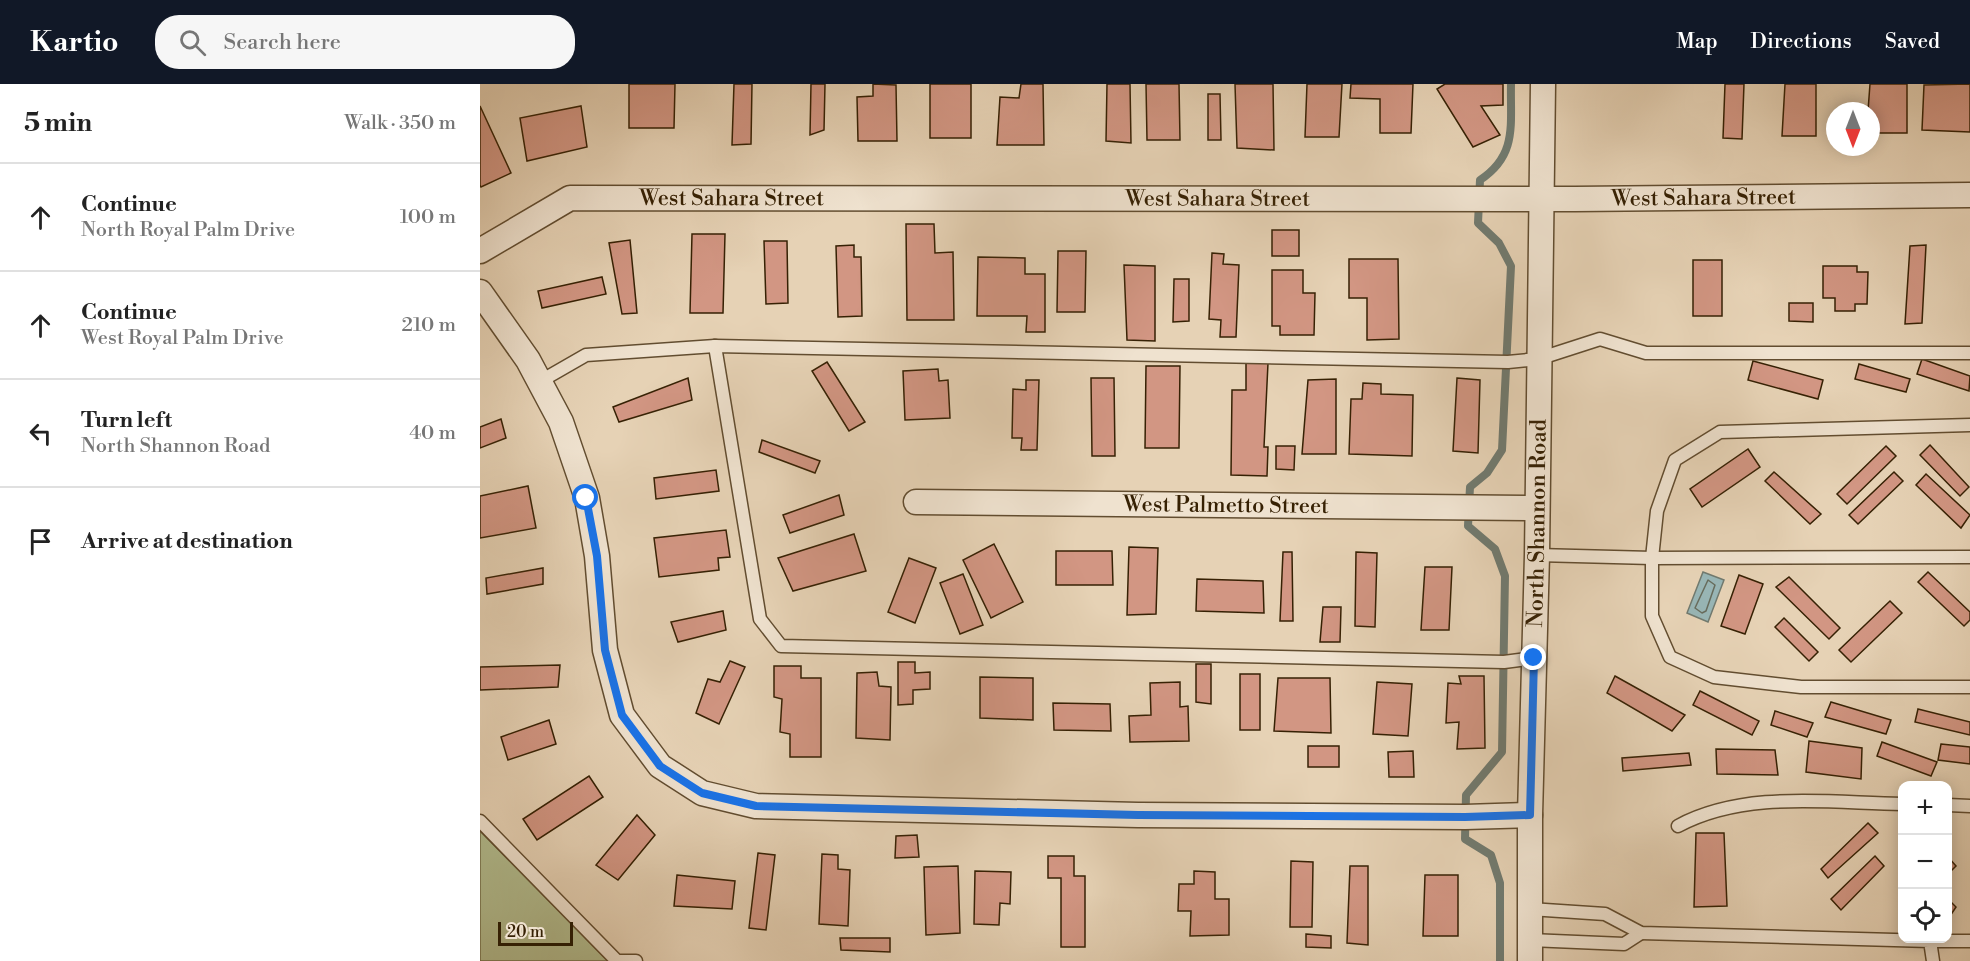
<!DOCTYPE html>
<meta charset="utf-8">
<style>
body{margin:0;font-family:"Libre Bodoni",serif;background:#f6f6f6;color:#222}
.controls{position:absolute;right:18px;bottom:18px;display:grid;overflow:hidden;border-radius:12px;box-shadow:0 3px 15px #0003}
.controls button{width:54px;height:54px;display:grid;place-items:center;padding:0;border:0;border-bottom:2px solid #e0e0e0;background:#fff;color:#222;font:30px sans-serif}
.compass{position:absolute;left:1346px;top:18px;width:54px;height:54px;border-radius:50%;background:#fff;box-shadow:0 3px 15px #0003;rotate:180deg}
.scale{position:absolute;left:18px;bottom:15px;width:75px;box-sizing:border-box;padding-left:6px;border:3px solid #362104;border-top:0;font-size:16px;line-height:21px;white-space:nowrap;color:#362104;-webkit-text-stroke:4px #efe2cf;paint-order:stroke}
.stop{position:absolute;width:18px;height:18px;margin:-14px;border:4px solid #1a73e8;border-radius:50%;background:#fff}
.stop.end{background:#1a73e8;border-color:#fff;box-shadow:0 2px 6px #0008}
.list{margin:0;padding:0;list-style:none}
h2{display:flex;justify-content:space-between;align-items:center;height:78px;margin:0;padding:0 24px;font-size:26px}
h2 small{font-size:20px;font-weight:400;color:#767676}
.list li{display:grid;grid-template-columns:39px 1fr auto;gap:18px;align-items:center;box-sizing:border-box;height:108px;padding:0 24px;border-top:2px solid #e0e0e0}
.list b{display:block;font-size:22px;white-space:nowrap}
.list p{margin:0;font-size:20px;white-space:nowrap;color:#767676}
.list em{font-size:20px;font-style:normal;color:#767676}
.icon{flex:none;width:33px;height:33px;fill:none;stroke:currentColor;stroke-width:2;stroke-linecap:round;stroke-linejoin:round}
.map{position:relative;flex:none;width:1490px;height:877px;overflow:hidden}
header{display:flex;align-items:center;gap:36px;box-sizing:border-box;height:84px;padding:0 30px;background:#111827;color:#fff}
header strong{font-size:28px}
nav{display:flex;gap:33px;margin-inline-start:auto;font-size:21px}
.search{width:420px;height:54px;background:#f6f6f6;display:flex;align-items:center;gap:15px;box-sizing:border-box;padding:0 21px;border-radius:24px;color:#767676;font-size:22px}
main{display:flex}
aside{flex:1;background:#fff}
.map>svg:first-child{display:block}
.green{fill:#b2bd90;stroke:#746f4a;stroke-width:1.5}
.water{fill:#98b6b6;stroke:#717a6f;stroke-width:1.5}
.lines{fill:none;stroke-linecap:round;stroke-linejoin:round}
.shore{stroke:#676c5d;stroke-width:1.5}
.stream{stroke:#717a6f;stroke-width:8}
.building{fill:#d29683;stroke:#362104;stroke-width:1.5}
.service-casing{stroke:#624d30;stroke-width:15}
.minor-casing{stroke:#624d30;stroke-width:27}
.service{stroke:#efe2cf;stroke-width:12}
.minor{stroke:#efe2cf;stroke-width:24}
.route{stroke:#1a73e8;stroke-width:8}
.labels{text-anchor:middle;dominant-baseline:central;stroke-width:4.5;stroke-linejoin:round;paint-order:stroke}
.street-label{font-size:22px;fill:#362104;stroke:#efe2cf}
</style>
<header>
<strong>Kartio</strong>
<div class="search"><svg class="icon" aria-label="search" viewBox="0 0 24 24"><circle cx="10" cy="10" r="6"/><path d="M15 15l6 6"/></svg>Search here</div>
<nav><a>Map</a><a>Directions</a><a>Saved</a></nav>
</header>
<main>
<aside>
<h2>5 min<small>Walk · 350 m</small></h2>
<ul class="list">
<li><svg class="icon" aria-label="ahead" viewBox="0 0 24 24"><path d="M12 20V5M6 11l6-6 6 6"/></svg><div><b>Continue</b><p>North Royal Palm Drive</p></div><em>100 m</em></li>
<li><svg class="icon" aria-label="ahead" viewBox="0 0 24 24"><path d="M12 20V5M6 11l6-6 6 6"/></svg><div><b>Continue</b><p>West Royal Palm Drive</p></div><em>210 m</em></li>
<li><svg class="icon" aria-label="left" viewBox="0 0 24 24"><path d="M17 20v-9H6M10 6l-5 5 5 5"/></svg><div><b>Turn left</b><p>North Shannon Road</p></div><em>40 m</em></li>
<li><svg class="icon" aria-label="arrive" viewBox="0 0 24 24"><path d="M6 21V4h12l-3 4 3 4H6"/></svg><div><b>Arrive at destination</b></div></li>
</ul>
</aside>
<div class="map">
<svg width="1490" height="877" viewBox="0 0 1490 877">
<rect width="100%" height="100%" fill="#e6d2b5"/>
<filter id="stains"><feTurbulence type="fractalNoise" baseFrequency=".00333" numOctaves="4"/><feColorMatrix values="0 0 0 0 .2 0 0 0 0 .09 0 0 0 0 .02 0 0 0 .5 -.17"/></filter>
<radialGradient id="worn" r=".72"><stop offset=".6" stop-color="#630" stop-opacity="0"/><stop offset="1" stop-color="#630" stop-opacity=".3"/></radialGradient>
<!-- green -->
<polygon class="green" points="0,747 128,877 0,877"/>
<!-- water -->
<polygon class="water" points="1223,488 1244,496 1228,538 1207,529"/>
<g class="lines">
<!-- shore -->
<polygon class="shore" points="1228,496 1235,501 1226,527 1222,529 1215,524"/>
<!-- stream -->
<path class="stream" d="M1020 877V799L1011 771 985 755 986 711 1022 668 1025 492 1015 465 988 442 990 403 1007 389 1022 366 1031 182 1019 159 998 139 1000 96C1038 71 1030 40 1031 0"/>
</g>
<!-- building -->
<g class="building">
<polygon points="149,0 195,0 194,44 149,44"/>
<polygon points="254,0 272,0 271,60 252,61"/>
<polygon points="331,0 345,0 344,46 330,51"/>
<polygon points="393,0 416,1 417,57 378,57 377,13 393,12"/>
<rect x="450" y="0" width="41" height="54"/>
<polygon points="541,0 563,0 564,61 517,61 520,13 539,14"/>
<polygon points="627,0 650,0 651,59 626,57"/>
<polygon points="666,0 699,0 700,56 667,56"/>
<polygon points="755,0 793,0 794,66 757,64"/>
<polygon points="827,0 862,0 859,53 825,53"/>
<polygon points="871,0 933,0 931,49 900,49 900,15 870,14"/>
<polygon points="965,0 1023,0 1023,21 1001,22 1020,51 993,63 957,5"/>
<polygon points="1245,0 1264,0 1262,55 1243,54"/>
<polygon points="1305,0 1336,0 1336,52 1302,52"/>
<polygon points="1390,0 1427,0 1427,49 1391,49 1391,27 1388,27"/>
<polygon points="1490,0 1490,48 1442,46 1444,1"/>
<polygon points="728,10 740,10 741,56 728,56"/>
<polygon points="0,22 31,89 1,103 0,101"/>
<polygon points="101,22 107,63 47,77 40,34"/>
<polygon points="426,140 454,140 455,169 473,168 474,236 427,236"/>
<rect x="792" y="146" width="27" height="26"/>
<polygon points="212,150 245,150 243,229 210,229"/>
<polygon points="150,156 157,229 142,230 129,159"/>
<polygon points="284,157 307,157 308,219 286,220"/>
<polygon points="374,161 374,173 381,173 382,232 358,233 356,162"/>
<polygon points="1446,161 1442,239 1425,240 1430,162"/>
<polygon points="578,167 606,167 605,228 577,228"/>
<polygon points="732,169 744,170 743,180 759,181 756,253 740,253 741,236 729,235"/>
<polygon points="498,173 545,174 545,190 565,190 565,248 546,248 547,232 497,232"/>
<polygon points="869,175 918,175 919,255 887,256 887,214 869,214"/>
<rect x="1213" y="176" width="29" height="56"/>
<polygon points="644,181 675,182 675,257 647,256"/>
<polygon points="1343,182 1377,182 1377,188 1388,188 1387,220 1375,220 1375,227 1355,227 1355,214 1343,214"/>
<polygon points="792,186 823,186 823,209 835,209 834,251 800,251 800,242 792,242"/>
<polygon points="122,193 126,210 62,224 58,207"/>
<polygon points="694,195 709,195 709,237 693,238"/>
<polygon points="1309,219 1333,219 1333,238 1309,237"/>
<polygon points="1442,275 1490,292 1489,307 1437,290"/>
<polygon points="1273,277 1343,296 1338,315 1268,296"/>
<polygon points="347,278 385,338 369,347 332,287"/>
<polygon points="766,279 788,279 784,363 788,363 787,392 751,391 752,306 766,306"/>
<polygon points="1379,280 1430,295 1426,308 1375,295"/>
<polygon points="666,282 700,282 699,364 665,364"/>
<polygon points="458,285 459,297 468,296 470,334 425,336 423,287"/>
<polygon points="208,294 212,316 139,338 133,323"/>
<polygon points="611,294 634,294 635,372 612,372"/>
<polygon points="977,294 1000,296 998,369 973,367"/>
<polygon points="856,295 856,370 822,370 828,296"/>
<polygon points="546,296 559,296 557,366 541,366 542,354 532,354 533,305 546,306"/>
<polygon points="883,299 901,300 901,310 933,311 932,372 869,370 871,315 882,315"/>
<polygon points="21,335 26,354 0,364 0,343"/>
<polygon points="282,356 340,377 335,389 279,368"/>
<polygon points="1450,361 1489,403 1480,412 1440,371"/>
<polygon points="796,362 815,362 814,386 796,385"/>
<polygon points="1406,362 1416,372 1367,420 1357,410"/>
<polygon points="1268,365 1280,383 1222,423 1210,405"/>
<polygon points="236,386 239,407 176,415 174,394"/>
<polygon points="1294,388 1341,430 1330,440 1285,397"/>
<polygon points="1414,388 1423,397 1378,440 1369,431"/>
<polygon points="1446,390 1490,431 1481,444 1436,401"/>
<polygon points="48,402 56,444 0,454 0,412"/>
<polygon points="359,411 364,431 310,449 303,431"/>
<polygon points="246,446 250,473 238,474 239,486 179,493 174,454"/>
<polygon points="374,450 386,487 313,507 298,474"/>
<polygon points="514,460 543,518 511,534 483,476"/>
<polygon points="649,463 678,464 676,530 647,531"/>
<polygon points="576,467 632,467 633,501 576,501"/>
<polygon points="803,468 812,468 813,537 800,537"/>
<polygon points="876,468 897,469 895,543 875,542"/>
<polygon points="429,474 456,484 435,539 408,528"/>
<polygon points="945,483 972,483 969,546 941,546"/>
<polygon points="63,484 63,500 7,510 6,494"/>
<polygon points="1448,488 1490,528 1490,536 1484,542 1438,498"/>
<polygon points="483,490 503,541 480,550 460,499"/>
<polygon points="1259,491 1283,500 1265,550 1241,542"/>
<polygon points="1309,493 1360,544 1349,555 1296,503"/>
<polygon points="717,495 783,497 784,529 716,527"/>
<polygon points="1410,517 1422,529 1371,578 1359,566"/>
<polygon points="843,523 861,523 860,558 840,558"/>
<polygon points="243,527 246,546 198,558 191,538"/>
<polygon points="1304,534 1338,568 1329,577 1295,543"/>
<polygon points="250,577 265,583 239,640 216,629 228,595 240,598"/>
<polygon points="418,578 435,578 435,589 450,588 450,605 433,606 433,620 418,621"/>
<polygon points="716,580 731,580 731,620 716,618"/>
<polygon points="80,581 78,603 0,606 0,583"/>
<polygon points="294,582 321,582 321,594 341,594 341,673 310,673 310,650 300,648 302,615 294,613"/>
<polygon points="397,588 399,602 411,603 410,656 376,654 377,589"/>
<rect x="760" y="590" width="20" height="56"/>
<polygon points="979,592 1004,592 1005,664 977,665 979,638 966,639 968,599 981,600"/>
<polygon points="1135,592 1205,631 1192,647 1127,609"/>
<polygon points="500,593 553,594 553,636 500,634"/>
<polygon points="798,594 850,594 851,649 794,647"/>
<polygon points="700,598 700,623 708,622 709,657 650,658 649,632 671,631 670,599"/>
<polygon points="897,598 932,600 928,652 893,650"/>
<polygon points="1220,607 1279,637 1272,651 1213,621"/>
<polygon points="1351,618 1411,636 1406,650 1345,633"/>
<polygon points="573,619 630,620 631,647 574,646"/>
<polygon points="1438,625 1490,638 1490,651 1435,638"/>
<polygon points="1295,627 1333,639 1327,653 1291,641"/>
<polygon points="69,636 76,660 28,676 21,653"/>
<polygon points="1329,657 1382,664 1381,695 1326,688"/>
<polygon points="1402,658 1457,678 1451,692 1397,672"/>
<polygon points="1461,660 1490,663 1490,680 1458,676"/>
<rect x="828" y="662" width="31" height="21"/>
<polygon points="1236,665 1295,666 1298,691 1237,690"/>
<polygon points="933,667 934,693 909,693 908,668"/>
<polygon points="1209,669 1211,681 1143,687 1142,674"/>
<polygon points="109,692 123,713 57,756 43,735"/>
<polygon points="157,731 175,751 138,796 116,781"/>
<polygon points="1388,739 1398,749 1348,794 1341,785"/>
<polygon points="1216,749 1244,749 1247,822 1214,823"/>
<polygon points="437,751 439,773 415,774 416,752"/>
<polygon points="278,769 295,771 286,846 269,844"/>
<polygon points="342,770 358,771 358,785 370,786 368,842 339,840"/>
<polygon points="568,772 594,772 594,792 605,792 605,863 581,863 581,794 568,794"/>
<polygon points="1395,772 1404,782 1361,826 1351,815"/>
<polygon points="1468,773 1476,782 1469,789 1468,788"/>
<polygon points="811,777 833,778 832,843 810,843"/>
<polygon points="478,782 480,849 446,851 444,783"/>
<polygon points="870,782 888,782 888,861 867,859"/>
<polygon points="495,787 531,788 530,820 520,819 519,841 494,840"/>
<polygon points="714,787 735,788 735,815 749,815 749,851 710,852 711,827 698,827 699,800 714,800"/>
<polygon points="197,791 255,797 252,825 194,822"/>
<polygon points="945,791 978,791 978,852 943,852"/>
<polygon points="1468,815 1476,823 1468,835"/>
<polygon points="826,850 851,852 851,864 826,863"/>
<polygon points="360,854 410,854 410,868 361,866"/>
</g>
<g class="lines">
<!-- service casing -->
<g class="service-casing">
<g id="service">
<polyline points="235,262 280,535 301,562 1024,578 1055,574"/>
<polyline points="59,298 106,271 235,262 1028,278 1058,275 1120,255 1166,269 1490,269"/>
<polyline points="1490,341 1240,348 1195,376 1177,427 1172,474 1172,532 1190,573 1234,593 1321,603 1490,603"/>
<polyline points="1057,471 1172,474 1490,473"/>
<polyline points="1468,721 1490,722"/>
<polyline points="0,737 137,877 156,877"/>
<path d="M1198 742C1265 706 1349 719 1422 720"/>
<polyline points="1050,825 1125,830 1161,849 1450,857 1453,877"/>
<polyline points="1050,856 1144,860 1161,849"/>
<polyline points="1450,857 1490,857"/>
</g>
</g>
<!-- minor casing -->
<g class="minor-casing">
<g id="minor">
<path id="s1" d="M0 167 90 114 1095 115 1490 111"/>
<polyline points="0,208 48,276 81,338 107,414 117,472 125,566 142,631 180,682 222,709 276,722 658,731 985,733 1050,731"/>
<path id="s2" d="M436 418 1056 424"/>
<path id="s3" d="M1050 877V731L1057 471 1063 0"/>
</g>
</g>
<!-- service -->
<use href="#service" class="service"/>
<!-- minor -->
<use href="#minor" class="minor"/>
</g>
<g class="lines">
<!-- route -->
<polyline class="route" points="106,414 117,472 125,566 142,631 180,682 222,709 276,722 658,731 985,733 1050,731 1054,574"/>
</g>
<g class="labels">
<!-- street labels -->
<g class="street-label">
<text stroke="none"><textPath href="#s1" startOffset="1238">West Sahara Street</textPath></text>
<text stroke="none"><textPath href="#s1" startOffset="266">West Sahara Street</textPath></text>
<text stroke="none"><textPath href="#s1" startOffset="752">West Sahara Street</textPath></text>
<text stroke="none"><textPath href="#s2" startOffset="310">West Palmetto Street</textPath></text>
<text stroke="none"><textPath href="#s3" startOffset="438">North Shannon Road</textPath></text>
</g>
</g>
<rect width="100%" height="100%" filter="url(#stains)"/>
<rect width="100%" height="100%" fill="url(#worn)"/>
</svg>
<div class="controls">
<button>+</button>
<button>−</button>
<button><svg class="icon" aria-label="locate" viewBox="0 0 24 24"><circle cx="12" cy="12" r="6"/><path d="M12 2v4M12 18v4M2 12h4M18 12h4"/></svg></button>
</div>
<svg class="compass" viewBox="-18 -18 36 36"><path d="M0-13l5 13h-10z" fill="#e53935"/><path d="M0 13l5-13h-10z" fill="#767676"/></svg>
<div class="scale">20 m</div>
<div class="stop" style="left:106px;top:414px"></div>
<div class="stop end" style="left:1054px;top:574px"></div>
</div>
</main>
